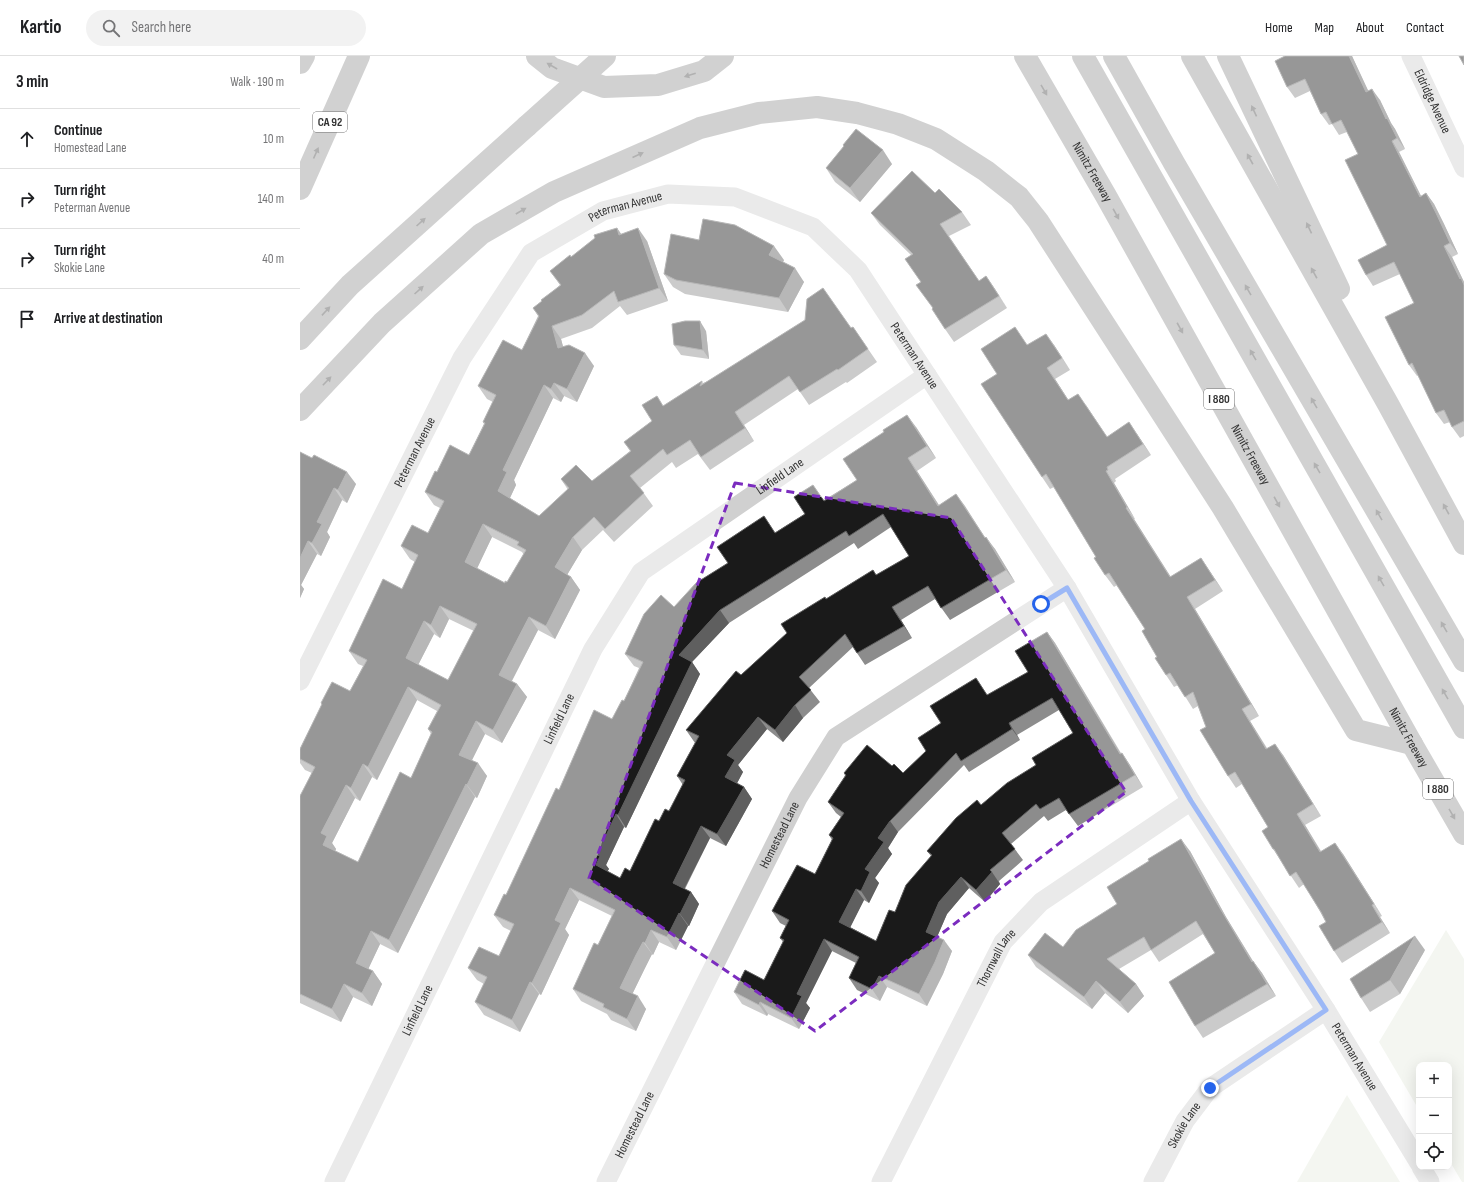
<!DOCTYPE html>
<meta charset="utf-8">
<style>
body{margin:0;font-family:"Sofia Sans Condensed",sans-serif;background:#f2f2f2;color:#202124}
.controls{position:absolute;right:12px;bottom:12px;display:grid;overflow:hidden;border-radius:8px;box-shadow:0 4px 16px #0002}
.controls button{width:36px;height:36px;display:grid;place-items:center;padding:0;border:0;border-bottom:1px solid #e0e0e0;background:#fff;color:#202124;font:20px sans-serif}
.stop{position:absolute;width:12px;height:12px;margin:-9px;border:3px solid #2563eb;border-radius:50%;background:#fff}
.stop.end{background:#2563eb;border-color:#fff;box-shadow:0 1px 4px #0008}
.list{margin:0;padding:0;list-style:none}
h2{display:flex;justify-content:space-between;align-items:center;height:52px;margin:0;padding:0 16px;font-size:17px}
h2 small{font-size:13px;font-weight:400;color:#757577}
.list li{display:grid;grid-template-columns:26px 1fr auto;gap:12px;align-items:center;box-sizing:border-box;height:60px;padding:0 16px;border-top:1px solid #e0e0e0}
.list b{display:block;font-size:15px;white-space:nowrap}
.list p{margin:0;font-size:13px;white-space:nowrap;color:#757577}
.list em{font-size:13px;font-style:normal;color:#757577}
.icon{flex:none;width:22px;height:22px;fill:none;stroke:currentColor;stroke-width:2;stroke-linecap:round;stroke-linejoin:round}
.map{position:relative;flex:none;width:1164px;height:1126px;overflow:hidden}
header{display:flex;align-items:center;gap:24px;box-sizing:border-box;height:56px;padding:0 20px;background:#fff;border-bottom:1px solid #e0e0e0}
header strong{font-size:19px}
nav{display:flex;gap:22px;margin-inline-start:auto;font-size:14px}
.search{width:280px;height:36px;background:#f2f2f2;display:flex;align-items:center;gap:10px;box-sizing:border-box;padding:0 14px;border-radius:22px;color:#757577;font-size:15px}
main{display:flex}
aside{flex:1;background:#fff}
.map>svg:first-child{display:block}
.green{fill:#e6ecdf}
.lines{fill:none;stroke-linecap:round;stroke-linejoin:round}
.street{stroke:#d0d0d0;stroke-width:19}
.highway{stroke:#9a9a9a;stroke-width:22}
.highway-bridge{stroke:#9a9a9a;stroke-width:22}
.wall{fill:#8c8c8c;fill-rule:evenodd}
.shaded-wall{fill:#5f5f5f}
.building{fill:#1a1a1a;stroke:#5f5f5f;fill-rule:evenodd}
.oneway{fill:#525252}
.route{stroke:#2563eb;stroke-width:5}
.marked{fill:none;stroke:#7b2cbf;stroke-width:3;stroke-dasharray:8 5;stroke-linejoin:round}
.labels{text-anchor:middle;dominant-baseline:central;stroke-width:4;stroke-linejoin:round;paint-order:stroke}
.shield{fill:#fff;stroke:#707070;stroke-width:1}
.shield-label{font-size:12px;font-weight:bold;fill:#333}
.street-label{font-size:13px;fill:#333;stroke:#fff}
</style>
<header>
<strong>Kartio</strong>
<div class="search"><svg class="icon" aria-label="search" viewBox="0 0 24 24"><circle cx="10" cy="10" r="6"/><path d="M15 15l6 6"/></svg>Search here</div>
<nav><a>Home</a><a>Map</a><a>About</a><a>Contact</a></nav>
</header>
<main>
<aside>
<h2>3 min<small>Walk · 190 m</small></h2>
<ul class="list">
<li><svg class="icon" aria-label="ahead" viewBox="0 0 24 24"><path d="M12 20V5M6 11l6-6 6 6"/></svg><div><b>Continue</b><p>Homestead Lane</p></div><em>10 m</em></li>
<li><svg class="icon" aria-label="right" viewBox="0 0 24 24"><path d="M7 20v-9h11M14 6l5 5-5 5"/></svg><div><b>Turn right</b><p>Peterman Avenue</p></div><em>140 m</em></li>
<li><svg class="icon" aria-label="right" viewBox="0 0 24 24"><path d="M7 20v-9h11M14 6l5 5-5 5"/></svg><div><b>Turn right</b><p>Skokie Lane</p></div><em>40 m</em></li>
<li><svg class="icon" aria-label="arrive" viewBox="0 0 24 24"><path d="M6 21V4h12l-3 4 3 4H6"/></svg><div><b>Arrive at destination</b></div></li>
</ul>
</aside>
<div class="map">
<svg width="1164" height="1126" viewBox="0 0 1164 1126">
<rect width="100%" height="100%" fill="#fff"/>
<!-- green -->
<g class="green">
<polygon points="1146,874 1164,903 1164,1126 1162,1126 1149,1104 1149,1009 1119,1009 1119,1054 1079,986"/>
<polygon points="1047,1039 1100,1126 997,1126"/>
</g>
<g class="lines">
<!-- street -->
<g class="street">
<path id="s1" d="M1111 0 1164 112"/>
<path id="s2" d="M0 625 162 302 231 197 303 155 368 138 435 141 513 171 558 214 767 532 891 745 1026 954 1119 1107"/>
<polyline points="1121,1111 1130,1126"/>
<path id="s3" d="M34 1126 293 593 341 516 627 319"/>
<path id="s4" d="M306 1126 498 742 536 681 767 532"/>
<path id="s5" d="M581 1126 703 886 741 846 891 745"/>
<path id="s6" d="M853 1126 885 1065 910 1032 1026 954"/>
</g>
<!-- highway -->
<g class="highway">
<polyline points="237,0 252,12 304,31 358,29 404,15 423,0"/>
<path id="s7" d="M725 0 806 140 1112 688 1164 778"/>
<polyline points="783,0 1164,672"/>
<polyline points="814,0 874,107 1164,605"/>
<polyline points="892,0 1088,348 1164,488"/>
<polyline points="928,0 1039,233"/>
<polyline points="0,7 4,0"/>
<polyline points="0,133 59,0"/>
<polyline points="0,283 50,229 227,70"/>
<polyline points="0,354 82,267 181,178 254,136 400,72 459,57 517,51 557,57 598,68 636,83 686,115 719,141 738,165 923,452 1056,674 1112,688"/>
</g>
<!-- highway-bridge -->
<polyline class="highway-bridge" points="227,70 305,0"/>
</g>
<!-- wall -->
<g class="wall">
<polygon points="985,0 1052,0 1068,35 1080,44 1091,67 1095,73 1105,93 1099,96 1121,140 1126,137 1134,148 1144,168 1158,198 1152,201 1164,226 1164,380 1160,382 1152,371 1150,366 1144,368 1136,357 1118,319 1117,320 1109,309 1114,247 1100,218 1073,230 1066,219 1087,189 1058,98 1047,76 1039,79 1032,68 1029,69 1021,58 1010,35 995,42 987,31"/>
<polygon points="592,108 560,146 535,126 526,112"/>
<polygon points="635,137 662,156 671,169 649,180 679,225 686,220 707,252 654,286 645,273 633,252 621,226 611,199 580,169 571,157"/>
<path d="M317 172 321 178 347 185 368 245 327 259 320 250 292 272 261 283 263 291 294 310 277 346 264 340 261 346 253 342 214 424 216 429 210 442 239 460 268 434 261 423 292 425 330 395 324 386 352 365 364 350 402 325 403 327 551 272 553 271 577 306 547 327 546 326 509 349 498 333 444 369 454 385 410 414 398 398 376 412 372 406 340 432 353 450 314 486 303 474 282 494 267 519 271 521 280 534 255 583 238 574 212 625 217 628 227 641 202 687 185 678 172 704 187 720 177 742 175 741 98 897 80 888 68 913 73 915 82 928 72 950 53 941 41 966 0 947V740L12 717 5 714 0 707V693L22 648 21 647 50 635 63 610 58 608 49 595 102 533 115 506 110 503 101 490 128 477 140 452 134 449 125 436 137 416 169 399 184 368 183 366 193 346 187 343 178 330 222 294 238 260 233 252 242 245 260 229 250 215ZM192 481 222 496 224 499 207 526 205 527 177 512ZM149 563 174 575 148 624 118 609 134 578 140 582ZM117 644 137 655 128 673 131 678 111 722 58 806 35 795 36 793 32 787 55 742 60 745 72 721 77 724Z"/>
<polygon points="484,204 483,206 504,226 488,256 385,238 373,231 364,218"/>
<polygon points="406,275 409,303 381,299 374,289"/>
<polygon points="728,289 754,289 770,314 755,323 768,344 786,349 807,381 837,378 851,399 815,423 816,425 814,427 835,463 834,463 871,521 901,502 923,535 895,553 959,660 950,665 967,692 983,699 1021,760 1005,769 1021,795 1043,798 1082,860 1080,861 1090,877 1042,907 1034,895 1026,866 1004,828 999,832 973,793 968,771 942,728 936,732 928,720 906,671 898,650 893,653 878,629 874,631 866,619 845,573 817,529 814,531 805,519 796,501 754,431 750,433 742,421 697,318"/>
<path d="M616 371 636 402 617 415 639 449 656 438 685 482 695 493 715 526 650 564 635 543 601 564 612 582 565 609 553 591 509 632 520 646 503 662 483 686 467 673 438 709 443 716 437 727 444 731 452 743 426 790 410 782 385 833 391 836 399 848 389 870H388L376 894 359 886 353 899 352 898 332 938 346 953 336 975 311 964 307 958 281 945 273 933 298 889 312 860 279 844 265 873 269 879 241 939 239 938 220 976 184 959 175 946 184 928 177 924 168 912 199 900 211 875 203 871 194 859 206 839 259 734 312 663 324 645 339 612 334 610 325 598 374 551 476 476 505 458 524 444 557 424ZM591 471 609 500 576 519 573 514 526 543 441 619 386 674 395 687 377 720 383 729 369 755 359 765 330 815 320 822 307 815 309 813 306 809 324 771 326 772 400 618 392 606 429 567 554 487 558 493Z"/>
<polygon points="0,396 56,428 47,447 42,444 27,476 30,481 21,500 17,498 1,529 4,533 0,542"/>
<path d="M747 576 755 587 821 697H822L830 709 843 731 778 770 766 754 748 765 744 760 711 788 723 804 699 825 700 828 685 846 669 832 647 858 637 881 652 895 643 918 627 950 587 931 580 945 557 934 549 922 556 907 532 895 506 947 510 952 499 973 468 958 467 960 442 948 434 936 464 924 483 886 480 882 486 870 480 867 472 855 515 818 532 784 529 779 541 761 536 757 528 746 545 720 544 717 592 710 603 717 688 639 728 616ZM759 654 773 677 736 709 681 749 627 795 631 800 576 885 550 871 564 844 569 847 579 827 575 822 592 798 588 792 598 776 664 709 669 716 720 684 717 679Z"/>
<polygon points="890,795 926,861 953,905 962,917 976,940 903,982 895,970 915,897 903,878 859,906 851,894 819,913 836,928 844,940 828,957 805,937 792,953 736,911 728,899 763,891 817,848"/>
<polygon points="1125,894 1100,938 1070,956 1061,942"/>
</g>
<!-- shaded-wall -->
<g class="shaded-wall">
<polygon points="1049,0 1052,0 1074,47 1066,36"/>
<polygon points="1072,33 1080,44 1091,67 1095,73 1105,93 1097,82 1086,63"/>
<polygon points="1092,85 1099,96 1127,152 1120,141"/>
<polygon points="583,94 592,108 560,146 550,132"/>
<polygon points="1126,137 1134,148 1144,168 1158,198 1150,187"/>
<polygon points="317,172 326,185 319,179"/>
<polygon points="338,172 347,185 368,245 359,232"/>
<polygon points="474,190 484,204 479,213 469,199"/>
<polygon points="1144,190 1152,201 1164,226 1164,229 1160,223"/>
<polygon points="495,212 504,226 488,256 479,242"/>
<polygon points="686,220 695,233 707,252 699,240"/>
<polygon points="400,265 406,275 409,303 403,294"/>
<polygon points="252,270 261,283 267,305 258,292"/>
<polygon points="746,278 754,289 770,314"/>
<polygon points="285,297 294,310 277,346 267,333"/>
<polygon points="747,312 755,323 776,356 768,344"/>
<polygon points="254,327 264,340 261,346 251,333"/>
<polygon points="244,329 253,342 214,424 216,429 207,448 198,435 203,414"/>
<polygon points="435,356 444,369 454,385 445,372"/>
<polygon points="607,359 616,371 636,402 627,390"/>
<polygon points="829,366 851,399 843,388"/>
<polygon points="608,402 617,415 647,462 638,450"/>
<polygon points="806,415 814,427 835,463 827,451"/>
<polygon points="47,416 56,428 47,447 38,434"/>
<polygon points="34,432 42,444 27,476 30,481 21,500 12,487 17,466"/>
<polygon points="656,438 665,450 693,494 685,482"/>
<polygon points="826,452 834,463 878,533 870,521"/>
<polygon points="183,468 192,481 174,519 165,506"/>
<polygon points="273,481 282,494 264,524 255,511"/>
<polygon points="686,481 695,493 715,526 706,514"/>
<polygon points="8,485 17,498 1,529 4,533 0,542 0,502"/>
<polygon points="901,502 923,535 915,524"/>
<polygon points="271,521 280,534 255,583 246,570"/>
<polygon points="887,541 895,553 959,660 951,648"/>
<polygon points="140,550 149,563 140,582 131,569"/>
<polygon points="592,551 601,564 612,582 604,570"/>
<polygon points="420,554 429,567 392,606 400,618 326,772 318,759 379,599"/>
<polygon points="229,561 238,574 208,632 199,619"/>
<polygon points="124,565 134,578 115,615 106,602"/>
<polygon points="747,576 755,587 828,710 820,698"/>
<polygon points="217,628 227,641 202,687 193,674"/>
<polygon points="108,631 117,644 77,724 68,711"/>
<polygon points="495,649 503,662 483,686 475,674"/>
<polygon points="942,653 950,665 974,705 966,693"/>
<polygon points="458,661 467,673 438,709 443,716 434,733 425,721 427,699"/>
<polygon points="176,665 185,678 168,712 159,699"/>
<polygon points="709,667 717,679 720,684 712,673"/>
<polygon points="975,688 983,699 1021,760 1013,748"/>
<polygon points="822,697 830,709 843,731 835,719"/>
<polygon points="178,707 187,720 177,742 167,729"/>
<polygon points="63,708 72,721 60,745 51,732"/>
<polygon points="166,728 175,741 98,897 89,884"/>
<polygon points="46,729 55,742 32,787 36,793 32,802 23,789 21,777"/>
<polygon points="444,731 452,743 426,790 417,778"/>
<polygon points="316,758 324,771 306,809 309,813 304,821 296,809 297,799"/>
<polygon points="997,758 1005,769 1028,808 1020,796"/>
<polygon points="590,765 598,776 588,792 592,798 575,822 579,827 569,847 561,835 565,813 578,782"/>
<polygon points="401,770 410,782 381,839 373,827"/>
<polygon points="881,783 890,795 926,861 960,917 952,906 918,849"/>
<polygon points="1035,787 1043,798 1082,860 1074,848"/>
<polygon points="692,816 700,828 685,846 676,834"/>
<polygon points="661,821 669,832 647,858 634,888 626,876 639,846"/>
<polygon points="270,832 279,844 265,873 269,879 241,939 232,927 255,864"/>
<polygon points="556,833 564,844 547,878 539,866"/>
<polygon points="391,836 399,848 389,870 380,858"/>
<polygon points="1072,849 1080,861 1090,877 1082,866"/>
<polygon points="379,857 388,870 376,894 367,881"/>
<polygon points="351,874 359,886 353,899 345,887"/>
<polygon points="71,875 80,888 65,920 56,907"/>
<polygon points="1115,880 1125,894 1100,938 1090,924"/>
<polygon points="524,883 532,895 506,947 510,952 499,973 491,962 497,938"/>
<polygon points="644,884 652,895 643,918 627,950 619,938"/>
<polygon points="343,886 352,898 345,912 329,945 320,932 336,899"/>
<polygon points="953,905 962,917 976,940 967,928"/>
<polygon points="73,915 82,928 72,950 62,937"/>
<polygon points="579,920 587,931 580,945 572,933"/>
<polygon points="796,925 805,937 792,953 784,941"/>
<polygon points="230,926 239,938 220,976 212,964"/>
<polygon points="44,928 53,941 41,966 32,953"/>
<polygon points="836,928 844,940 828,957 820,946"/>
<polygon points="338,940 346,953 336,975 327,963"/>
<polygon points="460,946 468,958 467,960 459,949"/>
</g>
<!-- building -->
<g class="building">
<polygon points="985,0 1049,0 1066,36 1072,33 1086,63 1087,62 1097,82 1092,85 1120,141 1126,137 1136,157 1150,187 1144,190 1160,223 1161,222 1164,229 1164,365 1152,371 1144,354 1136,357 1112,307 1109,309 1085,261 1114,247 1094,206 1066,219 1058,204 1087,189 1045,104 1058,98 1041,64 1032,68 1026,56 1021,58 1005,23 987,31 975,5"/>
<polygon points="1159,0 1164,0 1164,9"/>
<polygon points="556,73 583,94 550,132 526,112 544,90 543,89"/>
<polygon points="612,115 635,137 639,133 662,156 640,168 679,225 686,220 699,240 645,273 632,253 633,252 616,229 621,226 605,203 613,198 571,157"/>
<polygon points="403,163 435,169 474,190 469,199 495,212 479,242 376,224 364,218 371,178 399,184"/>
<path d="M317 172 319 179 338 172 359 232 318 246 314 235 282 259 252 270 258 292 269 289 285 297 267 333 254 327 251 333 244 329 203 414 207 416 198 435 239 460 269 432 261 423 276 409 292 425 331 395 324 386 352 365 342 349 357 340 363 350 402 325 400 330 505 264 507 243 523 232 551 272 553 271 568 293 538 314 537 313 500 336 489 320 435 356 445 372 401 401 390 384 367 399 363 393 330 420 344 437 305 473 294 461 273 481 255 511 271 521 246 570 229 561 199 619 217 628 193 674 176 665 159 699 178 707 167 729 166 728 89 884 71 875 56 907 73 915 62 937 44 928 32 953 0 938V740L15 711 0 703V693L22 648 21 647 32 626 50 635 67 604 49 595 83 523 102 533 118 499 101 490 112 469 128 477 144 445 125 436 135 415 137 416 150 389 169 399 185 367 183 366 196 339 178 330 203 284 222 294 239 260 233 252 242 245 241 244 261 229 250 215 270 199 271 201 295 182 294 179ZM183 468 219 486 217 489 226 494 207 526 205 525V527L165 506ZM140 550 177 568 148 624 106 602 124 565 131 569ZM108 631 141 649 128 673 132 676 111 722 100 716 58 806 23 789 27 780 21 777 46 729 51 732 63 708 68 711Z"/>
<polygon points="385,265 400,265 403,294 374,289 372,268"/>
<polygon points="715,271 727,289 746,278 762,302 747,312 768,344 778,338 807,381 829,366 843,388 807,411 808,414 806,415 827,451 826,452 870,521 901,502 915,524 887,541 951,648 942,653 966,693 975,688 1013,748 997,758 1020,796 1035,787 1074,848 1072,849 1082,866 1034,895 1019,870 1026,866 1021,856 996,816 990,820 974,793 973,793 962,775 968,771 935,716 928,720 900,674 906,671 893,636 885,641 870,617 866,619 855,602 857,601 842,575 845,573 809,517 805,519 794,502 796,501 746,418 742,421 681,328 697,318 681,293"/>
<path d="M607 359 627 390 608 402 638 450 656 438 685 482 686 481 706 514 641 552 628 530 592 551 604 570 557 597 545 578 499 621 511 634 495 649 475 674 458 661 427 699 435 704 425 721 444 731 417 778 401 770 373 827 391 836 380 858 379 857 367 881 351 874 345 887 343 886 336 899 320 932 338 940 327 963 303 951 304 948 273 933 294 887 298 889 315 854 270 832 255 864 261 867 232 927 230 926 212 964 175 946 187 921 168 912 179 891 199 900 214 868 194 859 204 838 206 839 256 732 259 734 294 654 312 663 322 644 324 645 343 606 325 598 344 558 361 539 374 551 396 527 428 507 417 491 464 460 475 477 505 458 494 441 513 429 524 445 557 424 543 403 584 376 583 374ZM583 458 609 500 576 519 573 514 526 543 525 541 481 568 487 577 441 619 436 615 386 674 399 680 377 720 385 724 369 755 365 753 359 765 355 763 330 815 325 812 320 822 296 809 300 800 297 799 316 758 318 759 392 606 379 599 420 554 546 475 549 480Z"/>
<polygon points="0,396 12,402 14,399 47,416 38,434 34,432 17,466 22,468 12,487 8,485 0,502"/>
<path d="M747 576 820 698 822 697 835 719 769 758 759 742 740 753 736 748 702 777 715 793 690 814 692 816 676 834 661 821 639 846 626 876 644 884 635 906 619 938 579 920 572 933 549 922 559 901 524 883 497 938 502 940 491 962 460 946 459 949 434 936 445 914 464 924 484 884 480 882 489 864 472 855 497 809 515 818 533 782 529 779 544 757 528 746 546 719 544 717 567 689 592 710 594 708 603 717 626 695 618 682 641 667 630 650 676 622 687 639 728 616 715 595ZM752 642 773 677 732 702 736 709 707 727 681 749 677 744 656 762 627 795 632 799 606 829 595 856 589 854 576 885 539 866 556 833 561 835 570 816 565 813 584 786 578 782 590 765 656 697 661 705 712 673 709 667Z"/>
<polygon points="881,783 918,849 952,906 953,905 967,928 895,970 869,926 915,897 896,865 851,894 844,881 807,903 836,928 820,946 796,925 784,941 728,899 745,877 763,891 776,874 817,848 807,831 849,805 848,803"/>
<polygon points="1115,880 1090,924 1061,942 1050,923"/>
</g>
<!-- one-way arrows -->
<defs><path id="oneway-solid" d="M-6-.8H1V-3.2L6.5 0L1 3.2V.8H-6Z"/></defs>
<g class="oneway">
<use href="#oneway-solid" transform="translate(252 10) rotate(-150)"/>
<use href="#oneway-solid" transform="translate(390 19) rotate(163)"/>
<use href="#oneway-solid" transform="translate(744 34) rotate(60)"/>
<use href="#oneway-solid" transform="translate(954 55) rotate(-115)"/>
<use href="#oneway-solid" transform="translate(16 97) rotate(-66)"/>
<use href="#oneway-solid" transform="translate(338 99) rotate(-24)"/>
<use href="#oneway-solid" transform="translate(950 103) rotate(-119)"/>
<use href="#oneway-solid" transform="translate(221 155) rotate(-30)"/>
<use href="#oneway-solid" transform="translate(816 158) rotate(61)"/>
<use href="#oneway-solid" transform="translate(121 166) rotate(-42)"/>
<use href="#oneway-solid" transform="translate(1009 172) rotate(-115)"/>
<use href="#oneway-solid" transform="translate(1014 217) rotate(-119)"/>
<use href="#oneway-solid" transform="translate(119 234) rotate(-42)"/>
<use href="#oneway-solid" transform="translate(948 234) rotate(-120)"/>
<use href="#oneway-solid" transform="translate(26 255) rotate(-47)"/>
<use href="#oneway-solid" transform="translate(880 272) rotate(61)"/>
<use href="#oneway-solid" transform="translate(953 299) rotate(-120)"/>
<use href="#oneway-solid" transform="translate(27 325) rotate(-46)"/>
<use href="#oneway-solid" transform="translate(1014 347) rotate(-120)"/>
<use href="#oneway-solid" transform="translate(1017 412) rotate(-120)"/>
<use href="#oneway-solid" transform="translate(977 446) rotate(61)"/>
<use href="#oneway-solid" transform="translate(1146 453) rotate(-119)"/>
<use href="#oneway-solid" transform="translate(1079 459) rotate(-120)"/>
<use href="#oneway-solid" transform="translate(1081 525) rotate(-120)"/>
<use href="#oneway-solid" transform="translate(1144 571) rotate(-120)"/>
<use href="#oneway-solid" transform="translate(1145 638) rotate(-120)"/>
<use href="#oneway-solid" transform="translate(1152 758) rotate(60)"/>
</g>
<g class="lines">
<!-- route -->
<polyline class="route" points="741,548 767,532 891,745 1026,954 910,1032"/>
</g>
<!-- marked area -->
<path d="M0 0H1164V1126H0ZM435 427 651 462 826 736 515 975 289 822Z" fill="#fff" fill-opacity=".55" fill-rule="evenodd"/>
<path class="marked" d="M435 427 651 462 826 736 515 975 289 822Z"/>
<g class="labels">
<!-- shield labels -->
<g class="shield">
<rect x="13" y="56" width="34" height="20" rx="3"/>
<rect x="904" y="333" width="30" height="20" rx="3"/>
<rect x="1123" y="723" width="30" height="20" rx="3"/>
</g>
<g class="shield-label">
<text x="30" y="66">CA 92</text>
<text x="919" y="343">I 880</text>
<text x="1138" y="733">I 880</text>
</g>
<!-- street labels -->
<g class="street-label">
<text stroke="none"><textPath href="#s1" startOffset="50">Eldridge Avenue</textPath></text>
<text stroke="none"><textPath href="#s7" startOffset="134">Nimitz Freeway</textPath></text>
<text stroke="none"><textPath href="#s2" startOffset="593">Peterman Avenue</textPath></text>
<text stroke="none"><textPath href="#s2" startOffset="953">Peterman Avenue</textPath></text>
<text stroke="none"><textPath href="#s2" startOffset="256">Peterman Avenue</textPath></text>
<text stroke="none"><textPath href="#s7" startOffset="458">Nimitz Freeway</textPath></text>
<text stroke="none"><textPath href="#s3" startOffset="852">Linfield Lane</textPath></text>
<text stroke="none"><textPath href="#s3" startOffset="515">Linfield Lane</textPath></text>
<text stroke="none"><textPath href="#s7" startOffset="782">Nimitz Freeway</textPath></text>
<text stroke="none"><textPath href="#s4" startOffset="388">Homestead Lane</textPath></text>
<text stroke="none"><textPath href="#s5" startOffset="252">Thornwall Lane</textPath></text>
<text stroke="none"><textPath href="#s3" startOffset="191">Linfield Lane</textPath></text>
<text stroke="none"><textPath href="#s2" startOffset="1781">Peterman Avenue</textPath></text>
<text stroke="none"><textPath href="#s4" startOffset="64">Homestead Lane</textPath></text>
<text stroke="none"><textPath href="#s6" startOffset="65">Skokie Lane</textPath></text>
</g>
</g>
</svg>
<div class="controls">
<button>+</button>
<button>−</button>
<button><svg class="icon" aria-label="locate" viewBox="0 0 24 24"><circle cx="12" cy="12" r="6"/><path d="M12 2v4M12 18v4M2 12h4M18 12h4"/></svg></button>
</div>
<div class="stop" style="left:741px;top:548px"></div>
<div class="stop end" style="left:910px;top:1032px"></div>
</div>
</main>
